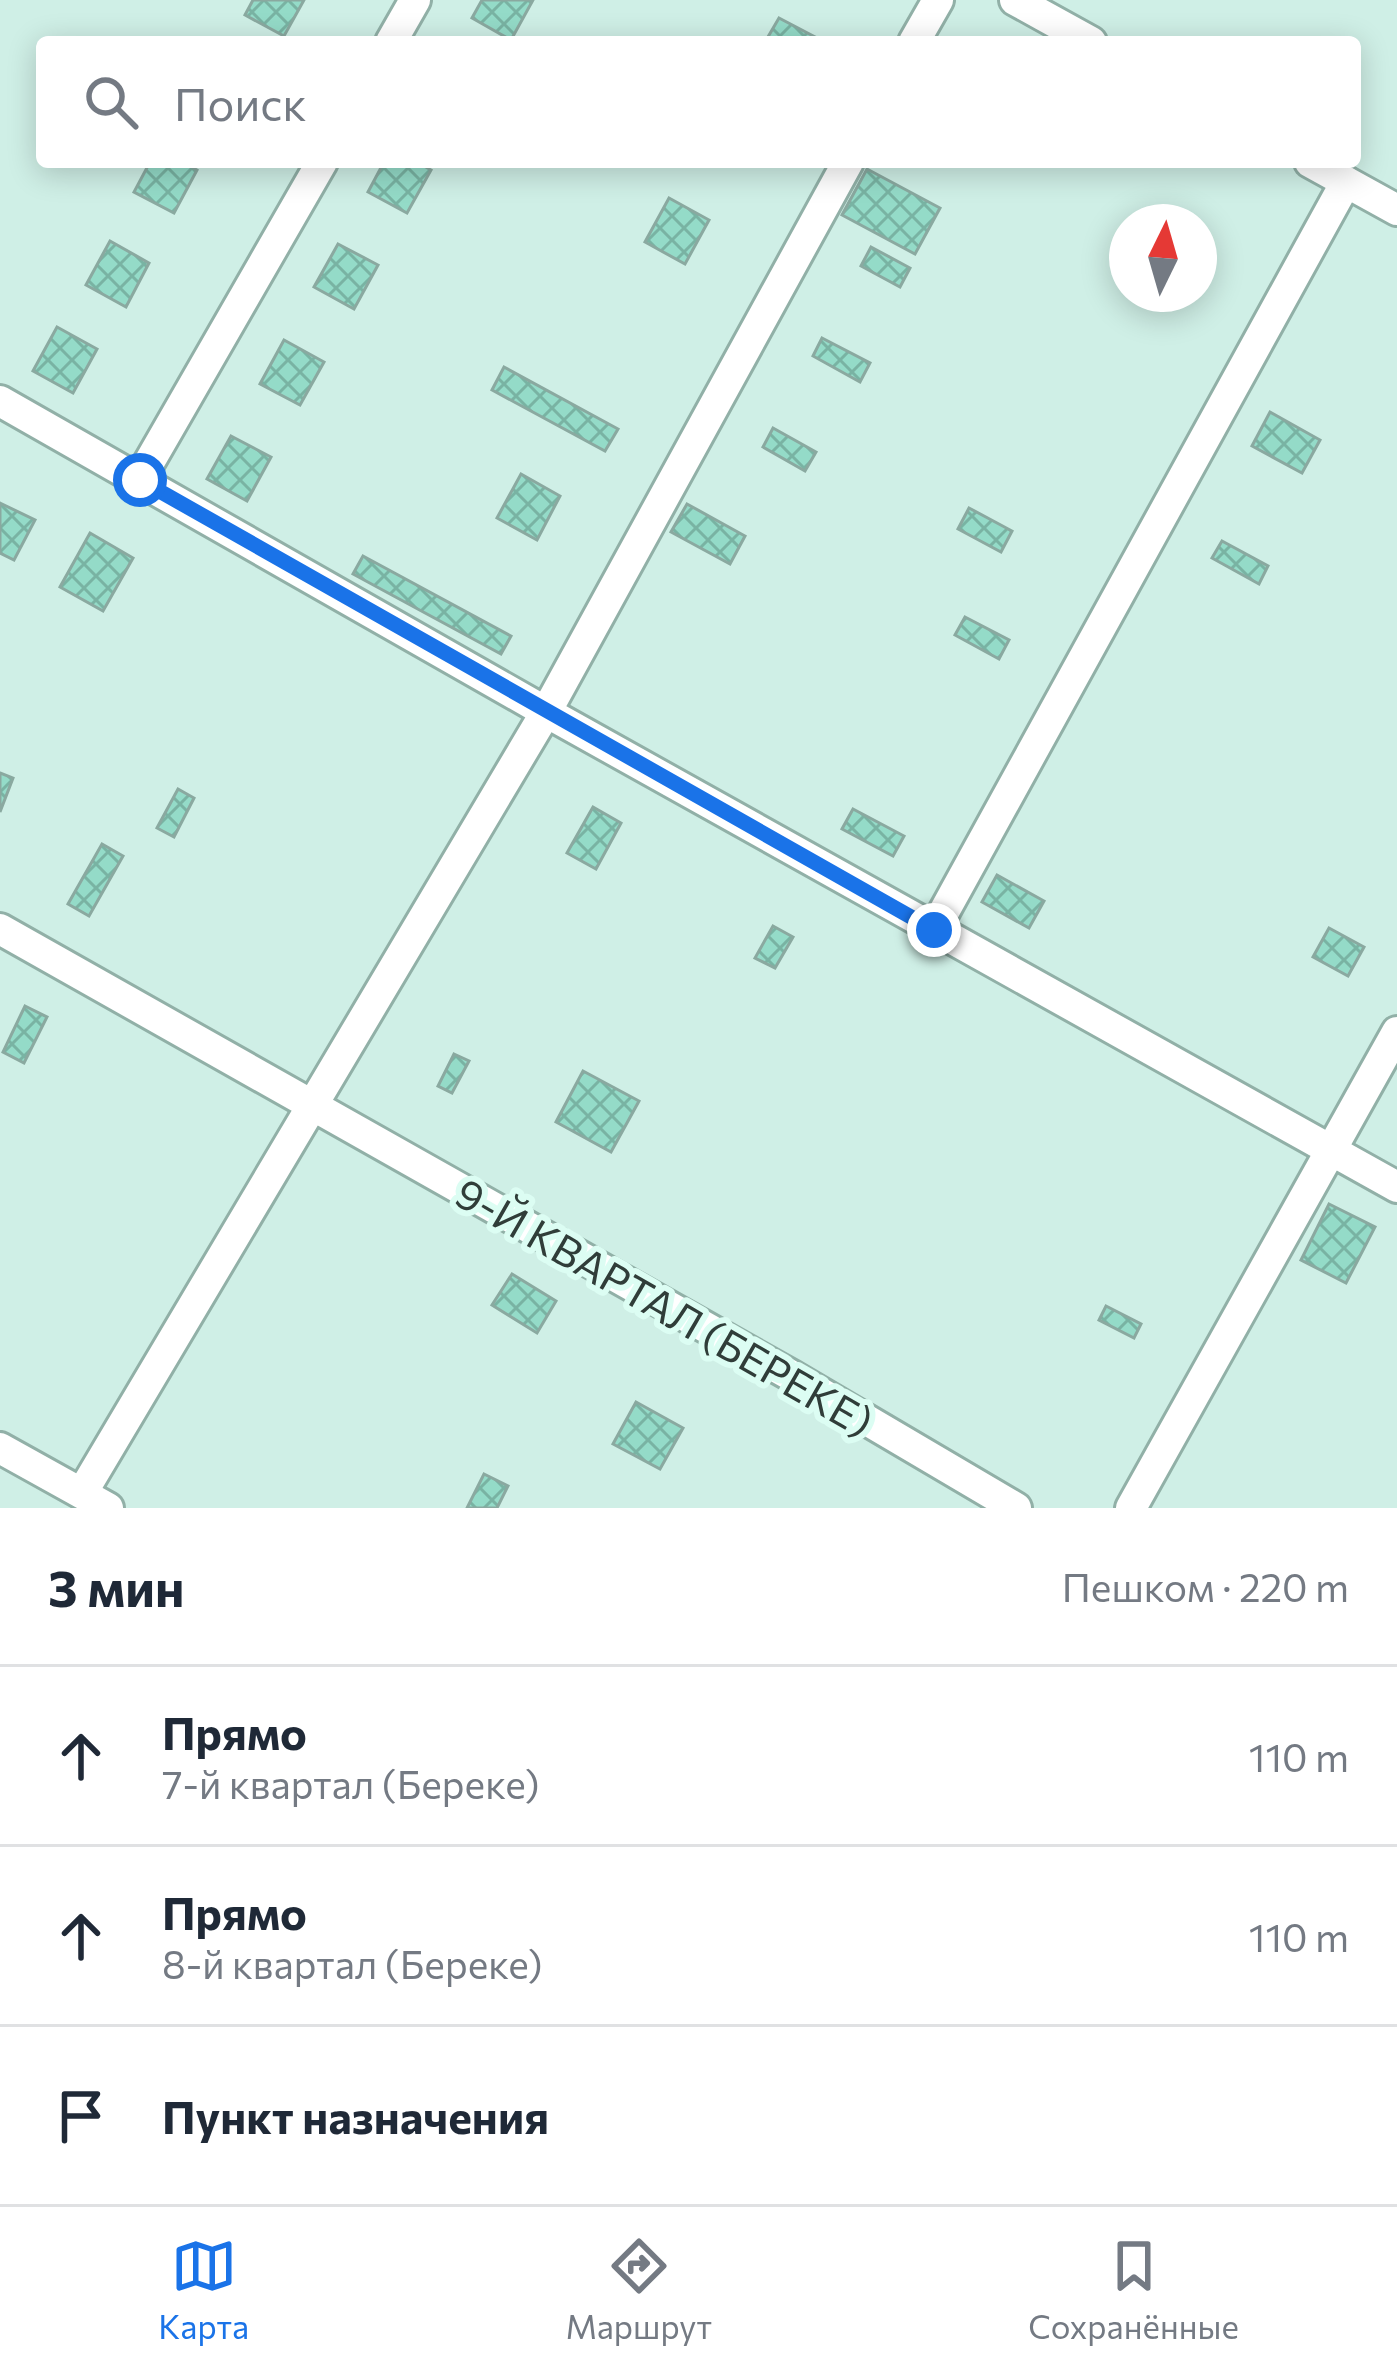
<!DOCTYPE html>
<html lang="ru">
<meta charset="utf-8">
<style>
body{margin:0;font-family:Commissioner,sans-serif;background:#f6f6f7;color:#1f2937}
.compass{position:absolute;left:1109px;top:204px;width:108px;height:108px;border-radius:50%;background:#fff;box-shadow:0 6px 30px #0003;rotate:5deg}
.stop{position:absolute;width:36px;height:36px;margin:-27px;border:9px solid #1a73e8;border-radius:50%;background:#fff}
.stop.end{background:#1a73e8;border-color:#fff;box-shadow:0 3px 12px #0008}
.list{margin:0;padding:0;list-style:none}
h2{display:flex;justify-content:space-between;align-items:center;height:156px;margin:0;padding:0 48px;font-size:51px}
h2 small{font-size:39px;font-weight:400;color:#747a83}
.list li{display:grid;grid-template-columns:78px 1fr auto;gap:36px;align-items:center;box-sizing:border-box;height:180px;padding:0 48px;border-top:3px solid #e0e1e3}
.list b{display:block;font-size:45px;white-space:nowrap}
.list p{margin:0;font-size:39px;white-space:nowrap;color:#747a83}
.list em{font-size:39px;font-style:normal;color:#747a83}
.icon{flex:none;width:66px;height:66px;fill:none;stroke:currentColor;stroke-width:2;stroke-linecap:round;stroke-linejoin:round}
.map{position:relative;flex:none;width:1397px;height:1508px;overflow:hidden}
.search{position:absolute;background:#fff;box-shadow:0 6px 30px #0003;left:36px;right:36px;top:36px;height:132px;display:flex;align-items:center;gap:30px;box-sizing:border-box;padding:0 42px;border-radius:12px;color:#747a83;font-size:45px}
.sheet{height:696px;background:#fff}
nav{display:flex;justify-content:space-around;align-items:center;box-sizing:border-box;height:168px;border-top:3px solid #e0e1e3;background:#fff;font-size:33px;color:#747a83}
nav a{display:grid;justify-items:center;gap:6px}
nav .on{color:#1a73e8}
.map>svg:first-child{display:block}
.building{fill:url(#building-cross-hatch);stroke:#8aa9a0;stroke-width:3}
.lines{fill:none;stroke-linecap:round;stroke-linejoin:round}
.minor-casing{stroke:#91b0a7;stroke-width:36}
.minor{stroke:#fff;stroke-width:30}
.route{stroke:#1a73e8;stroke-width:15}
.labels{text-anchor:middle;dominant-baseline:central;stroke-width:12;stroke-linejoin:round;paint-order:stroke}
.street-label{font-size:42px;fill:#303d39;stroke:#dcfdf3}
</style>
<div class="map">
<svg width="1397" height="1508" viewBox="0 0 1397 1508">
<defs>
<pattern id="building-cross-hatch" width="8" height="8" patternUnits="userSpaceOnUse" patternTransform="scale(3)"><rect width="8" height="8" fill="#94dbc8"/><path d="M0 0l8 8M0 8l8-8" fill="none" stroke="#79b3a3"/></pattern>
</defs>
<rect width="100%" height="100%" fill="#cfefe6"/>
<!-- building -->
<g class="building">
<polygon points="253,0 304,0 284,36 245,15"/>
<polygon points="482,0 533,0 511,40 472,18"/>
<polygon points="779,18 819,39 817,42 765,42"/>
<polygon points="150,162 183,162 197,170 174,213 134,192"/>
<polygon points="384,162 417,162 431,170 407,213 368,192"/>
<polygon points="867,169 940,208 915,254 842,215"/>
<polygon points="669,198 709,220 685,264 645,242"/>
<polygon points="110,241 149,263 126,307 86,285"/>
<polygon points="338,244 378,265 354,309 314,287"/>
<polygon points="871,247 910,268 900,287 861,266"/>
<polygon points="57,327 97,349 73,393 33,371"/>
<polygon points="822,338 870,363 860,382 813,356"/>
<polygon points="284,340 324,362 300,405 260,384"/>
<polygon points="504,367 618,429 605,451 492,390"/>
<polygon points="1270,412 1320,440 1302,473 1252,446"/>
<polygon points="773,428 816,452 805,471 763,447"/>
<polygon points="231,436 271,457 247,501 207,479"/>
<polygon points="521,474 560,496 537,540 497,518"/>
<polygon points="0,503 35,520 14,560 0,553"/>
<polygon points="687,504 745,536 730,564 671,532"/>
<polygon points="969,508 1012,531 1001,552 958,529"/>
<polygon points="90,533 133,558 103,611 60,587"/>
<polygon points="1222,541 1268,566 1259,584 1212,558"/>
<polygon points="363,556 511,636 501,654 353,574"/>
<polygon points="965,617 1009,640 999,659 955,635"/>
<polygon points="0,773 13,778 0,812"/>
<polygon points="178,789 194,798 174,837 157,828"/>
<polygon points="593,807 621,823 596,869 567,853"/>
<polygon points="853,809 904,836 893,856 842,829"/>
<polygon points="102,844 123,856 89,916 68,904"/>
<polygon points="997,875 1044,901 1029,928 982,902"/>
<polygon points="773,926 793,937 775,968 755,958"/>
<polygon points="1329,928 1364,947 1348,976 1313,957"/>
<polygon points="25,1006 47,1017 24,1063 3,1052"/>
<polygon points="454,1054 469,1061 452,1093 438,1086"/>
<polygon points="583,1071 639,1101 611,1152 556,1122"/>
<polygon points="1329,1204 1375,1227 1346,1283 1301,1260"/>
<polygon points="512,1274 556,1301 537,1333 492,1305"/>
<polygon points="1106,1306 1141,1324 1134,1338 1099,1320"/>
<polygon points="636,1402 683,1428 660,1469 613,1444"/>
<polygon points="484,1474 508,1486 497,1508 467,1508"/>
</g>
<g class="lines">
<!-- minor casing -->
<g class="minor-casing">
<g id="minor">
<polyline points="1015,0 1091,42"/>
<polyline points="391,42 415,0"/>
<polyline points="914,42 938,0"/>
<polyline points="1310,162 1397,210"/>
<polyline points="0,401 546,712 1397,1187"/>
<polyline points="139,480 322,162"/>
<polyline points="0,929 792,1376 1016,1508"/>
<polyline points="934,930 1346,182"/>
<polyline points="0,1448 108,1508"/>
<polyline points="82,1493 546,712 848,162"/>
<polyline points="1131,1508 1397,1032"/>
</g>
</g>
<!-- minor -->
<use href="#minor" class="minor"/>
</g>
<g class="lines">
<!-- route -->
<polyline class="route" points="140,480 934,930"/>
</g>
<g class="labels">
<!-- street labels -->
<g class="street-label">
<text transform="translate(665 1306) rotate(30)">9-Й КВАРТАЛ (БЕРЕКЕ)</text>
</g>
</g>
</svg>
<svg class="compass" viewBox="-18 -18 36 36"><path d="M0-13l5 13h-10z" fill="#e53935"/><path d="M0 13l5-13h-10z" fill="#747a83"/></svg>
<div class="stop" style="left:140px;top:480px"></div>
<div class="stop end" style="left:934px;top:930px"></div>
<div class="search"><svg class="icon" aria-label="search" viewBox="0 0 24 24"><circle cx="10" cy="10" r="6"/><path d="M15 15l6 6"/></svg>Поиск</div>
</div>
<section class="sheet">
<h2>3 мин<small>Пешком · 220 m</small></h2>
<ul class="list">
<li><svg class="icon" aria-label="ahead" viewBox="0 0 24 24"><path d="M12 20V5M6 11l6-6 6 6"/></svg><div><b>Прямо</b><p>7-й квартал (Береке)</p></div><em>110 m</em></li>
<li><svg class="icon" aria-label="ahead" viewBox="0 0 24 24"><path d="M12 20V5M6 11l6-6 6 6"/></svg><div><b>Прямо</b><p>8-й квартал (Береке)</p></div><em>110 m</em></li>
<li><svg class="icon" aria-label="arrive" viewBox="0 0 24 24"><path d="M6 21V4h12l-3 4 3 4H6"/></svg><div><b>Пункт назначения</b></div></li>
</ul>
</section>
<nav>
<a class="on"><svg class="icon" aria-label="map" viewBox="0 0 24 24"><path d="M3 6l6-2 6 2 6-2v14l-6 2-6-2-6 2zM9 4v14M15 6v14"/></svg>Карта</a>
<a><svg class="icon" aria-label="directions" viewBox="0 0 24 24"><path d="M12 3l9 9-9 9-9-9zM9 14v-3h6M13 9l2 2-2 2"/></svg>Маршрут</a>
<a><svg class="icon" aria-label="saved" viewBox="0 0 24 24"><path d="M7 4h10v16l-5-4-5 4z"/></svg>Сохранённые</a>
</nav>
